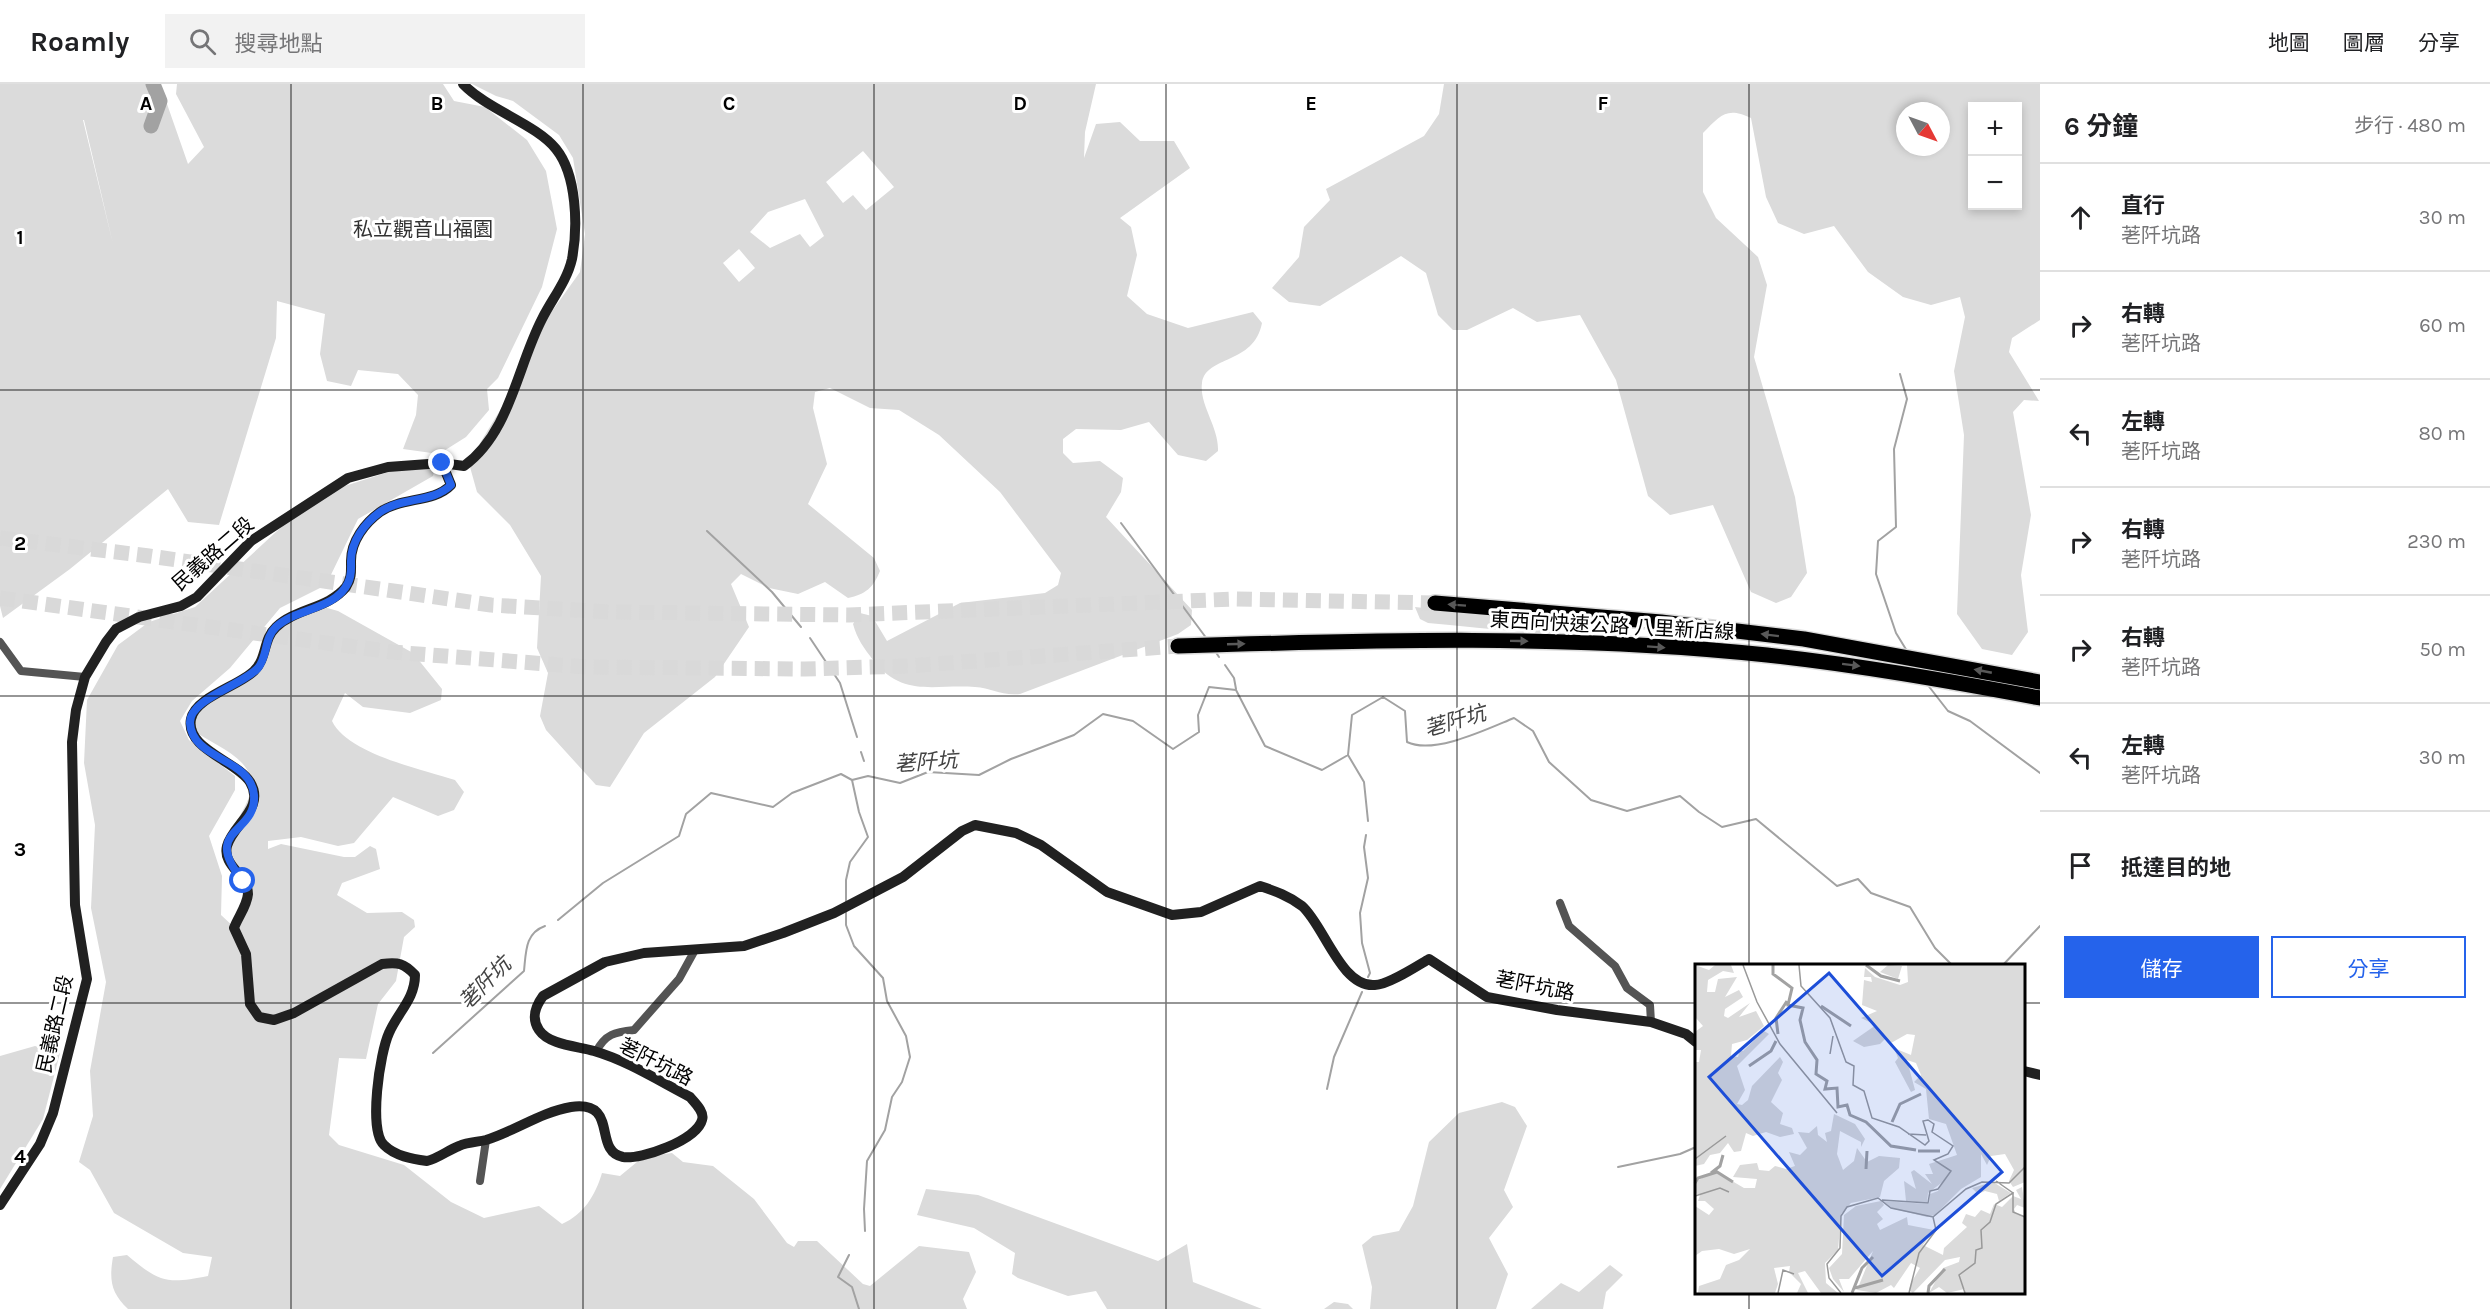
<!DOCTYPE html>
<html lang="zh-TW">
<meta charset="utf-8">
<style>
body{margin:0;font-family:Karla,"Noto Sans TC",sans-serif;background:#f2f2f2;color:#202124}
.controls{position:absolute;right:18px;top:18px;display:grid;overflow:hidden;border-radius:0px;box-shadow:0 3px 9px #0003}
.controls button{width:54px;height:54px;display:grid;place-items:center;padding:0;border:0;border-bottom:2px solid #e0e0e0;background:#fff;color:#202124;font:30px sans-serif}
.compass{position:absolute;left:1896px;top:18px;width:54px;height:54px;border-radius:50%;background:#fff;box-shadow:0 3px 9px #0003;rotate:131deg}
.stop{position:absolute;width:18px;height:18px;margin:-14px;border:4px solid #2563eb;border-radius:50%;background:#fff}
.stop.end{background:#2563eb;border-color:#fff;box-shadow:0 2px 6px #0008}
.list{margin:0;padding:0;list-style:none}
h2{display:flex;justify-content:space-between;align-items:center;height:78px;margin:0;padding:0 24px;font-size:26px}
h2 small{font-size:20px;font-weight:400;color:#757577}
.list li{display:grid;grid-template-columns:39px 1fr auto;gap:18px;align-items:center;box-sizing:border-box;height:108px;padding:0 24px;border-top:2px solid #e0e0e0}
.list b{display:block;font-size:22px;white-space:nowrap}
.list p{margin:0;font-size:20px;white-space:nowrap;color:#757577}
.list em{font-size:20px;font-style:normal;color:#757577}
.actions{display:flex;gap:12px;padding:18px 24px}
.actions a{flex:1;padding:14px 0;border:2px solid #2563eb;border-radius:0px;text-align:center;font-size:21px;color:#2563eb}
.actions .main{background:#2563eb;color:#fff}
.icon{flex:none;width:33px;height:33px;fill:none;stroke:currentColor;stroke-width:2;stroke-linecap:round;stroke-linejoin:round}
.map{position:relative;flex:none;width:2040px;height:1225px;overflow:hidden}
header{display:flex;align-items:center;gap:36px;box-sizing:border-box;height:84px;padding:0 30px;background:#fff;border-bottom:2px solid #e0e0e0}
header strong{font-size:28px}
nav{display:flex;gap:33px;margin-inline-start:auto;font-size:21px}
.search{width:420px;height:54px;background:#f2f2f2;display:flex;align-items:center;gap:15px;box-sizing:border-box;padding:0 21px;border-radius:0px;color:#757577;font-size:22px}
main{display:flex}
aside{flex:1;background:#fff}
.map>svg:first-child{display:block}
.green{fill:#dbdbdb;fill-rule:evenodd}
.lines{fill:none;stroke-linecap:round;stroke-linejoin:round}
.stream{stroke:#a2a2a2;stroke-width:2}
.river{stroke:#a2a2a2;stroke-width:15}
.highway-tunnel{stroke:#d9d9d9;stroke-width:15;stroke-dasharray:15 8;stroke-linecap:butt}
.highway-casing{stroke:#dbdbdb;stroke-width:18}
.street{stroke:#545454;stroke-width:8}
.secondary{stroke:#212121;stroke-width:10}
.highway{stroke:#000;stroke-width:15}
.oneway{fill:#595959}
.route{stroke:#2563eb;stroke-width:8}
.grid{fill:none;stroke:#000;stroke-width:1.5;stroke-opacity:0.55}
.labels{text-anchor:middle;dominant-baseline:central;stroke-width:6;stroke-linejoin:round;paint-order:stroke}
.park-label{font-size:20px;fill:#323232;stroke:#fff}
.street-label{font-size:20px;fill:#000;stroke:#fff}
.water-label{font-size:21px;font-style:italic;fill:#434343;stroke:#fff}
.inset-river{fill:none;stroke:#a2a2a2;stroke-width:3}
.inset-road{fill:none;stroke:#999;stroke-width:1.5}
.view{fill:#1d4ed8;fill-opacity:0.15;stroke:#1d4ed8;stroke-width:3}
.inset-edge{fill:none;stroke:#000;stroke-width:3}
.grid-label{font-size:20px;text-anchor:middle;font-weight:bold;fill:#000;stroke:#fff;stroke-width:6;stroke-linejoin:round;paint-order:stroke}
</style>
<header>
<strong>Roamly</strong>
<div class="search"><svg class="icon" aria-label="search" viewBox="0 0 24 24"><circle cx="10" cy="10" r="6"/><path d="M15 15l6 6"/></svg>搜尋地點</div>
<nav><a>地圖</a><a>圖層</a><a>分享</a></nav>
</header>
<main>
<div class="map">
<svg width="2040" height="1225" viewBox="0 0 2040 1225">
<rect width="100%" height="100%" fill="#fff"/>
<!-- green -->
<g class="green">
<path d="M0 0H160L188 80 204 63 176 10 177 0H443L454 17 485 23 527 56 546 87 557 145 542 203 498 294 487 305 489 326 466 353 439 370 403 365 416 331 418 311 398 290 358 286 351 302 327 297 320 270 325 230 277 217 276 254 219 441 188 438 168 405 70 485 3 534 0 522ZM83 36H84L113 160Z"/>
<path d="M472 0H1096L1085 48 1084 74 1096 40 1120 38 1140 57H1174L1190 84 1120 134 1131 143 1137 171 1127 212 1147 230 1188 244 1253 228 1262 239C1254 281 1206 271 1202 299 1199 321 1219 343 1218 367L1206 377 1178 371 1149 338 1121 346 1076 345 1063 355V369L1073 379 1100 377 1123 394 1121 408 1106 433 1192 526 1191 541 1178 550 1020 610C1001 612 992 604 975 603 933 600 903 614 873 576 864 564 857 555 853 540L860 529 872 532 887 557 960 519 1045 509 1058 501 1061 489 1000 408 939 351 899 326 870 324 830 304 815 308 813 324 827 380 808 420 874 474 880 487C873 504 866 510 848 514L825 498 798 510 769 504 741 490 731 500 749 543 715 593 644 649 610 703 596 701 546 646 540 632 548 589 537 564 541 492 510 441 477 408 470 383 474 369 528 280 545 237 580 188 585 150 573 74 559 51 513 17 496 12ZM863 67 894 103 866 126 853 111 843 119 826 98ZM805 115 824 152 810 163 800 150 770 164 750 148 768 128ZM739 165 755 184 739 198 723 179Z"/>
<path d="M1444 0H2040V236L2012 254 2009 268 2039 317 2024 316 2013 328 2031 431 2021 491 2028 548 2012 571 1982 565 1957 530 1964 351 1954 287 1965 233 1960 213 1931 221 1903 213 1868 188 1834 142 1804 150 1778 139 1766 113 1751 34C1726 22 1720 32 1703 49V108L1716 134 1758 173 1767 201 1754 273 1795 413 1807 489 1791 513 1776 519 1751 508 1713 421 1670 431 1648 412 1616 296 1580 231 1537 238 1513 224 1467 246H1453L1438 231 1426 189 1401 172 1320 222 1289 218 1272 204 1299 173 1304 143 1330 116 1326 105 1424 52 1439 30ZM1972 22H2018V122H1972ZM1905 27H1941V63H1905Z"/>
<path d="M423 377 436 379 433 392 358 435 326 501 280 524 230 584 192 617 180 637 189 656 235 692V706L209 752 222 792 221 831 235 844 247 800C242 792 232 783 229 773 219 741 272 711 242 679 230 666 207 656 192 646L193 632 258 581 269 550 313 520 338 527 413 569 442 605 441 616 410 629 363 623 345 609 332 637C348 670 421 685 455 696L464 708 454 726 438 732 393 713 354 759 338 762 301 753 268 757V765L281 760 344 773H355L370 762 376 765 380 785 342 799 337 811 367 829 402 828 414 836 415 843 404 853 396 897 378 920 366 975 339 974 329 1051 339 1061 404 1081 451 1118 484 1134 539 1122 562 1140C584 1130 595 1112 602 1089L620 1092 643 1073 672 1069 683 1078 713 1082 754 1115 787 1159 794 1163 798 1157H817L863 1200 870 1202 919 1162 969 1168 976 1188 963 1215 967 1225H128C111 1209 109 1196 113 1173L127 1171C160 1199 167 1200 208 1192L212 1173 183 1169 114 1129 90 1086 79 1078 93 1032 90 987 106 898 91 824 95 741 84 679 87 616 118 561 149 538 195 523 303 423 329 407Z"/>
<path d="M1415 523 1561 539 1560 550C1515 548 1472 543 1428 539L1420 535Z"/>
<polygon points="35,962 60,969 43,1035 0,1105 0,972"/>
<polygon points="1502,1018 1515,1023 1527,1042 1504,1106 1513,1123 1489,1154 1508,1190 1496,1225 1370,1225 1372,1203 1362,1161 1373,1152 1399,1147 1413,1122 1429,1058 1459,1029"/>
<polygon points="926,1105 978,1111 1158,1177 1187,1160 1193,1198 1262,1225 1107,1225 1096,1207 1068,1212 1018,1194 1012,1190 1015,1169 974,1144 917,1131"/>
<polygon points="1610,1181 1623,1191 1606,1208 1603,1225 1531,1225 1561,1199 1579,1208"/>
<polygon points="1334,1218 1348,1220 1353,1225 1324,1225"/>
</g>
<g class="lines">
<!-- stream -->
<g class="stream">
<polyline points="1900,290 1907,315 1894,365 1896,443 1878,457 1876,490 1896,549 1907,567"/>
<polyline points="1121,439 1207,555"/>
<polyline points="707,447 772,508 801,543"/>
<polyline points="810,554 840,599 857,653"/>
<polyline points="1215,567 1219,573"/>
<polyline points="1225,581 1234,594 1236,605"/>
<polyline points="1927,600 1948,627 1970,637 2040,689"/>
<polyline points="861,668 864,677"/>
<polyline points="1348,671 1364,698 1368,737"/>
<polyline points="1366,751 1364,763 1368,794 1360,829 1362,859 1370,889 1368,893"/>
<polyline points="846,818 846,796 850,778 868,753 859,728 852,696"/>
<polyline points="846,827 846,841 854,862 883,894 887,917 906,952 910,973 902,998 892,1013 885,1046 867,1077 864,1125 865,1147"/>
<path d="M558 836 603 799 679 752 686 730 711 709 773 723 792 709 841 690 852 696 868 692 900 699 928 688 979 691 1011 675 1074 651 1103 630 1133 637 1173 665 1199 648 1198 631 1209 603 1236 606 1265 662 1322 686 1348 671 1352 631 1383 613 1405 627 1407 658C1434 671 1487 645 1514 634L1533 647 1549 678 1591 716 1627 727 1680 712 1699 728 1722 743 1756 735 1837 802 1858 795 1871 809 1910 823 1935 864 1953 882"/>
<polyline points="2002,882 2040,842"/>
<path d="M433 969 524 887C526 868 525 849 545 842"/>
<polyline points="1327,1005 1334,973 1362,908"/>
<polyline points="1618,1083 1680,1070 1696,1063"/>
<polyline points="849,1171 838,1193 852,1203 859,1225"/>
</g>
<!-- river -->
<polyline class="river" points="151,42 160,17 153,0"/>
<!-- highway-tunnel -->
<g class="highway-tunnel">
<polyline points="0,454 149,472 491,521 609,528 849,531 1235,515 1435,519"/>
<polyline points="0,514 392,568 586,583 805,585 908,582 1178,562"/>
</g>
<!-- highway casing -->
<g class="highway-casing">
<g id="highway">
<polyline points="1435,519 1661,538 1804,555 2040,598"/>
<path d="M1178 562C1374 556 1571 550 1767 571 1859 581 1949 597 2040 614"/>
</g>
</g>
<!-- street -->
<g class="street">
<polyline points="0,558 21,587 85,593"/>
<polyline points="1560,819 1569,842 1615,882 1627,904 1650,921 1651,938"/>
<path d="M596 968C605 950 615 948 634 946L679 895 695 866"/>
<polyline points="480,1097 486,1056"/>
</g>
<!-- secondary -->
<g class="secondary">
<path d="M442 379 451 401C434 419 401 413 380 428 365 439 351 457 351 477 351 487 352 494 346 503 328 525 296 524 276 543 263 555 267 575 254 587 239 602 195 613 191 635 185 665 237 677 250 698 266 724 233 740 227 762 222 782 248 791 248 810 247 822 238 833 234 844L246 870 250 920 259 933 274 936 294 929 382 880C398 878 404 879 415 891 415 915 398 928 389 949 380 968 368 1047 384 1061 395 1072 412 1075 427 1077 439 1074 448 1066 459 1062 468 1058 478 1058 486 1056 515 1047 541 1028 571 1023 620 1016 592 1067 623 1073 641 1076 697 1056 702 1036 705 1028 695 1019 690 1013 659 997 628 977 594 967 577 962 549 961 539 946 531 934 535 923 543 912L605 878 644 869 744 862 783 849 834 829 903 793 962 747 975 741 1016 749 1041 761 1107 808 1172 831 1201 828 1260 802C1275 807 1289 812 1302 822 1324 841 1341 904 1375 901 1388 901 1417 882 1429 875L1487 913 1557 926 1651 938 1686 950 1696 958"/>
<polyline points="2024,987 2040,991"/>
<path d="M0 1121 40 1060 53 1029 87 895 75 821 72 658 76 626 85 593 106 558 116 545 139 533 181 522 197 513 251 457 348 394 388 383 442 379 464 382C510 349 517 283 542 235 552 215 567 197 572 175 578 143 577 91 556 65 536 40 488 26 463 0"/>
</g>
<!-- highway -->
<use href="#highway" class="highway"/>
</g>
<!-- one-way arrows -->
<defs><path id="oneway-solid" d="M-6-.8H1V-3.2L6.5 0L1 3.2V.8H-6Z" transform="scale(1.5)"/></defs>
<g class="oneway">
<use href="#oneway-solid" transform="translate(1457 521) rotate(-176)"/>
<use href="#oneway-solid" transform="translate(1770 551) rotate(-173)"/>
<use href="#oneway-solid" transform="translate(1519 557) rotate(1)"/>
<use href="#oneway-solid" transform="translate(1236 560) rotate(-2)"/>
<use href="#oneway-solid" transform="translate(1656 563) rotate(4)"/>
<use href="#oneway-solid" transform="translate(1851 581) rotate(7)"/>
<use href="#oneway-solid" transform="translate(1983 587) rotate(-169)"/>
</g>
<g class="lines">
<!-- route -->
<path class="route" d="M243 797C200 744 257 751 254 711 251 674 192 676 190 639 189 615 243 601 258 584 268 572 264 554 276 543 296 524 335 526 348 499 352 491 351 485 351 477 351 457 365 439 380 428 401 413 433 419 451 401L442 379"/>
</g>
<!-- grid -->
<path class="grid" d="M291 0V1225M583 0V1225M874 0V1225M1166 0V1225M1457 0V1225M1749 0V882M0 306H2040M0 612H2040M0 919H1696M2024 919H2040M1749 1208V1225"/>
<g class="labels">
<!-- park labels -->
<g class="park-label">
<text x="423" y="145">私立觀音山福園</text>
</g>
<!-- street labels -->
<g class="street-label">
<text transform="translate(213 470) rotate(-41)">民義路二段</text>
<text transform="translate(1612 542) rotate(3)">東西向快速公路 八里新店線</text>
<text transform="translate(1535 902) rotate(11)">荖阡坑路</text>
<text transform="translate(55 940) rotate(-77)">民義路二段</text>
<text transform="translate(656 978) rotate(27)">荖阡坑路</text>
</g>
<!-- water labels -->
<g class="water-label">
<text transform="translate(1455 637) rotate(-16)">荖阡坑</text>
<text transform="translate(926 678) rotate(-4)">荖阡坑</text>
<text transform="translate(485 899) rotate(-45)">荖阡坑</text>
</g>
</g>
<!-- overview -->
<g transform="translate(1695 880)">
<rect width="330" height="330" fill="#fff"/>
<path d="M0 1 14 6 20 1H36L39 9 28 7 13 16 12 28H20L23 15 42 13 30 33 44 26 48 33 30 45 29 52 33 54 55 39 44 53 61 47 69 62 52 76 37 80 36 92 43 93 45 86 48 87 69 67 74 70 42 102 50 126 42 140 47 141 53 136 57 122 85 93 88 98 83 109 87 116 76 138 88 149 85 160 97 164 99 170 85 173 71 168 58 172 51 169 46 187 39 188 33 179 25 189 15 191 9 200 0 202V98H4L6 86H0V68L8 62 0 53ZM193 1 207 2 203 15 185 8ZM212 1H330V218L318 223 314 217 319 206 310 190 296 192 292 201 286 190V213L266 225 240 251 232 253 199 245 187 237 234 240 235 230 243 227 249 217 233 229 232 239 211 237 209 217 221 225 216 208 219 206 237 220 230 210H238L234 200 262 191 251 160 234 155 231 125 219 118 226 111 221 99 212 96 220 126 216 128 200 98 203 94 199 84 216 91 220 71 212 70 196 79 191 74 185 80 169 83 158 77 181 61 166 54 182 47 167 41 169 16 177 18 176 13H169L170 4 180 13 205 21 213 18ZM139 150 160 160 170 175 166 183V178L145 167 142 190 148 206 159 197 162 184 172 198 184 192 205 194 204 204 189 217 185 233 156 239 146 250 143 286 130 299 131 319 143 329H126L110 307 103 309 113 329H102L106 320 94 308 95 302 79 304 83 320 80 329H3L4 322 25 315 31 301 44 296 55 285 39 290 24 285 7 287 0 292V242L14 251 19 245 10 237H3L5 231 0 229V218L20 207 49 224H60L62 215 38 213 45 201 62 199 64 206 74 207 80 202 91 205 100 202 94 188 105 191 112 184 103 168 114 169 122 162 123 171 132 178 130 169 136 167ZM298 218 316 229 304 237 302 230 290 227 283 230 277 224ZM327 223 330 244 322 241 319 245 321 250 330 252V329H270V325L252 329 244 323 234 329 248 304 264 298 265 293 250 296 218 329 214 326 216 319 225 304 216 299 199 324 196 321 181 329 162 326 178 287 154 315H144L149 328 138 315 134 304 147 290 149 251 161 242 186 237 189 241 182 248 188 255 182 260 185 266 212 253 213 261 239 266 228 281 248 291 249 284 272 263 267 259 271 250 280 253 286 246 295 250 299 240 307 243 318 232 326 235 321 226Z" fill="#dbdbdb"/>
<path class="inset-river" d="M78 1V10L97 24 93 41 108 44 105 56 110 78 122 96 121 110 132 117 130 125 142 124 143 143 152 141 155 151 171 158 196 182 221 186M171 1 186 12 205 17M126 42 156 62M83 70 81 54 92 37M54 102 76 87 81 77M197 158 205 140 226 130M223 187H245M171 205 172 187M16 209 25 202 28 191M0 219 3 214 22 208 38 218M160 324 188 316M157 329 167 304 178 293M233 329 234 322 250 305"/>
<path class="inset-road" d="M48 1 62 38 85 80 142 149M104 1 106 22 135 54 151 98 159 102 158 121 169 127 177 154 204 163 230 181 234 177 228 157 233 156 239 160 237 168 258 182 253 190 239 196 256 207 243 225 235 227 233 239 187 236M135 90 138 72M213 170 231 171M0 195 31 172M318 228V248L330 253M0 232 25 224 34 228M83 329 88 306 99 310M146 329 134 314 132 300 145 284 146 252 152 243 183 234 196 244 238 253 271 225 287 218 314 219 330 203M214 329 224 289 241 266 238 253M270 329 264 311 280 299 281 286 287 284 286 266 295 258 301 240 318 229 301 217"/>
<path class="view" d="M134 9 307 208 187 312 14 113Z"/>
<rect width="330" height="330" class="inset-edge"/>
</g>
<g class="grid-label">
<text x="146" y="26">A</text>
<text x="437" y="26">B</text>
<text x="729" y="26">C</text>
<text x="1020" y="26">D</text>
<text x="1311" y="26">E</text>
<text x="1603" y="26">F</text>
<text x="20" y="160">1</text>
<text x="20" y="466">2</text>
<text x="20" y="772">3</text>
<text x="20" y="1079">4</text>
</g>
</svg>
<div class="controls">
<button>+</button>
<button>−</button>
</div>
<svg class="compass" viewBox="-18 -18 36 36"><path d="M0-13l5 13h-10z" fill="#e53935"/><path d="M0 13l5-13h-10z" fill="#757577"/></svg>
<div class="stop" style="left:243px;top:797px"></div>
<div class="stop end" style="left:442px;top:379px"></div>
</div>
<aside>
<h2>6 分鐘<small>步行 · 480 m</small></h2>
<ul class="list">
<li><svg class="icon" aria-label="ahead" viewBox="0 0 24 24"><path d="M12 20V5M6 11l6-6 6 6"/></svg><div><b>直行</b><p>荖阡坑路</p></div><em>30 m</em></li>
<li><svg class="icon" aria-label="right" viewBox="0 0 24 24"><path d="M7 20v-9h11M14 6l5 5-5 5"/></svg><div><b>右轉</b><p>荖阡坑路</p></div><em>60 m</em></li>
<li><svg class="icon" aria-label="left" viewBox="0 0 24 24"><path d="M17 20v-9H6M10 6l-5 5 5 5"/></svg><div><b>左轉</b><p>荖阡坑路</p></div><em>80 m</em></li>
<li><svg class="icon" aria-label="right" viewBox="0 0 24 24"><path d="M7 20v-9h11M14 6l5 5-5 5"/></svg><div><b>右轉</b><p>荖阡坑路</p></div><em>230 m</em></li>
<li><svg class="icon" aria-label="right" viewBox="0 0 24 24"><path d="M7 20v-9h11M14 6l5 5-5 5"/></svg><div><b>右轉</b><p>荖阡坑路</p></div><em>50 m</em></li>
<li><svg class="icon" aria-label="left" viewBox="0 0 24 24"><path d="M17 20v-9H6M10 6l-5 5 5 5"/></svg><div><b>左轉</b><p>荖阡坑路</p></div><em>30 m</em></li>
<li><svg class="icon" aria-label="arrive" viewBox="0 0 24 24"><path d="M6 21V4h12l-3 4 3 4H6"/></svg><div><b>抵達目的地</b></div></li>
</ul>
<div class="actions"><a class="main">儲存</a><a>分享</a></div>
</aside>
</main>
